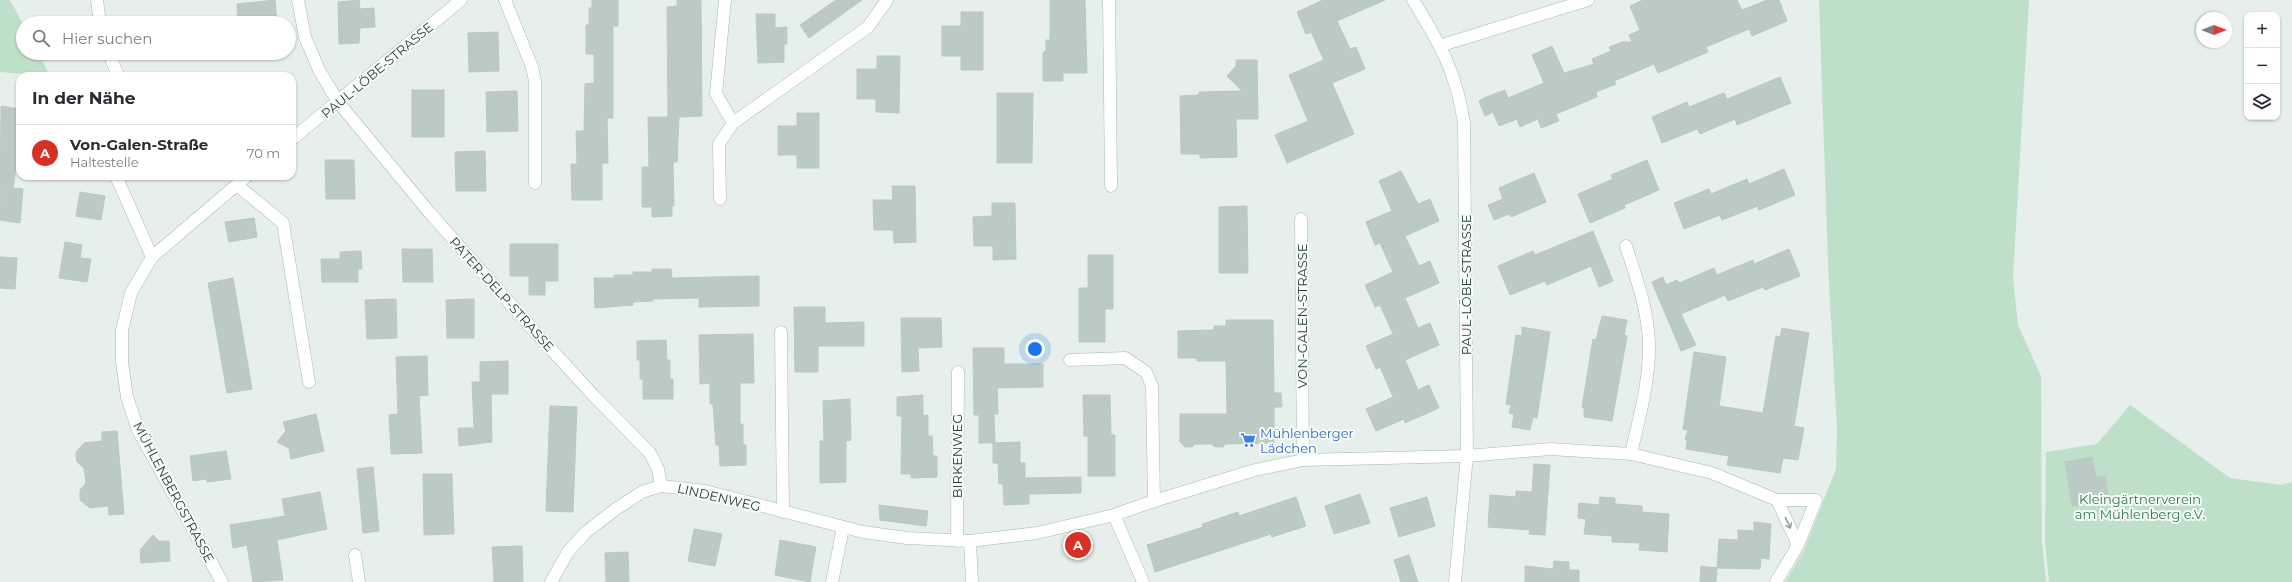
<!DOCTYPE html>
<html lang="de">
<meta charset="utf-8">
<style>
body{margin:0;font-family:Montserrat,sans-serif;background:#f2f2f3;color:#2b2b33}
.controls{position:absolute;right:12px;top:12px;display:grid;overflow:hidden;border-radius:8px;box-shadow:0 1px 3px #0004}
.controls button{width:36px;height:36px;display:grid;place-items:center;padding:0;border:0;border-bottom:1px solid #e1e1e2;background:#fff;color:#2b2b33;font:20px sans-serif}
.compass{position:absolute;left:2196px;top:12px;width:36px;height:36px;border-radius:50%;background:#fff;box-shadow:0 1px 3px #0004;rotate:90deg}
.you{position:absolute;left:1035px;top:349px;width:14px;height:14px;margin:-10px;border:3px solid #fff;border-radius:50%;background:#1a73e8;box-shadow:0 0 0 6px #1a73e833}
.badge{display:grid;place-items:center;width:26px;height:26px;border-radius:50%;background:#d93025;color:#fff;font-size:13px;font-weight:700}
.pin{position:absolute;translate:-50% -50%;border:2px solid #fff;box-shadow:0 1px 4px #0006}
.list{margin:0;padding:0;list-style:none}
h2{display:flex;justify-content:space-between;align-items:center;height:52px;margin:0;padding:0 16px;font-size:17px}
h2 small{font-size:13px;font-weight:400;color:#7c7c81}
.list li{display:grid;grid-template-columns:26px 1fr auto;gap:12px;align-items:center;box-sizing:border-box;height:56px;padding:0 16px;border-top:1px solid #e1e1e2}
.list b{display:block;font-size:15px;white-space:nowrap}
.list p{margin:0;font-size:13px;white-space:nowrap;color:#7c7c81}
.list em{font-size:13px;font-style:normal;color:#7c7c81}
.icon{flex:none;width:22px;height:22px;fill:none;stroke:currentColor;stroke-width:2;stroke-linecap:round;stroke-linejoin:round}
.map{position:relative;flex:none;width:2292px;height:582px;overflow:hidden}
.search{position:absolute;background:#fff;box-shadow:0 1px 3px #0004;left:16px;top:16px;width:280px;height:44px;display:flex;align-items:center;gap:10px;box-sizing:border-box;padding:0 14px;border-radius:22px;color:#7c7c81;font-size:15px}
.panel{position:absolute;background:#fff;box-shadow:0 1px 3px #0004;left:16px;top:72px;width:280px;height:108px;border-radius:12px}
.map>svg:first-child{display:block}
.green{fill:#bfe0c8}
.building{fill:#bbcac4;stroke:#b8c9c2}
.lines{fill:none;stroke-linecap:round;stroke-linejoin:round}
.minor-casing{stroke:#a8b8b2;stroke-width:13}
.minor{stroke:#fff;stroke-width:12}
.oneway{stroke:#92a09c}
.labels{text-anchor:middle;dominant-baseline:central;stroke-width:4;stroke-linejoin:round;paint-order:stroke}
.street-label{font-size:13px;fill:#24423a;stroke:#f7fbf9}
.shop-label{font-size:13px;fill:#366cbe;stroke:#f7fbf9;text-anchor:start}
.park-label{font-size:13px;fill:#2d7a4b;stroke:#f7fbf9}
</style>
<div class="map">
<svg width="2292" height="582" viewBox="0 0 2292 582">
<rect width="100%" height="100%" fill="#e6efeb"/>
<!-- green -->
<g class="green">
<polygon points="0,0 10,0 23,24 23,53 38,53 50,76 0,72"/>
<polygon points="1819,0 2029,0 2013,278 2018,325 2041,376 2042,541 2046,582 1785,582 1804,550 1836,469 1837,429 1828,264"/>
<polygon points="2130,405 2230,478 2281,485 2292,482 2292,582 2049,582 2045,541 2046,452 2097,444"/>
</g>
<!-- building -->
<g class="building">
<polygon points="275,0 277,23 238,23 237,4"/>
<polygon points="359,0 360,9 374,8 375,27 360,28 359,43 339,44 338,2"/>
<polygon points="592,0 618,0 618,26 613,26 613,118 607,118 608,163 602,163 602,200 572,200 571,164 577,164 576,131 584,131 585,84 594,83 594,54 586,54 586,25 589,25 589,8 592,8"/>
<polygon points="677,0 701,0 702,116 679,117 677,162 673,162 674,206 672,206 672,216 652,217 652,207 642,207 642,167 649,167 648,117 668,117 667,7 677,6"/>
<polygon points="836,0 862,0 809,38 800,25"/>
<polygon points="1050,0 1085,0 1087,73 1063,73 1063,81 1043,81 1043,53 1046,50 1046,40 1050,40"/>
<polygon points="1323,0 1385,0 1337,21 1350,49 1356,47 1365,69 1332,83 1354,134 1287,163 1275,135 1308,121 1289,75 1324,60 1311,32 1306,34 1297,12"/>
<polygon points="1643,0 1737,0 1742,10 1767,0 1779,0 1787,21 1752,36 1749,29 1706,47 1708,52 1658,73 1654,64 1614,81 1616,84 1596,92 1597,97 1556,114 1559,121 1541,128 1538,119 1520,127 1517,119 1499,126 1493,112 1485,116 1479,101 1486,97 1505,90 1508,98 1544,83 1532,55 1552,46 1564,73 1594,64 1592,59 1611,51 1609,47 1622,42 1632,42 1629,35 1640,30 1630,6"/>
<polygon points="961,12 983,12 983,70 961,70 961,56 942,56 942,26 961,26"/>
<polygon points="756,14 775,14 775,28 787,27 787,44 784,44 784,62 758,63"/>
<polygon points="498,32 499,71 469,72 468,33"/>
<polygon points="877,56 900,56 899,113 876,112 876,99 857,99 857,69 877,69"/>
<polygon points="1236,60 1257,60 1258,119 1236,119 1237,157 1200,158 1200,154 1181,154 1180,96 1199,95 1199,92 1242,91 1227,76 1236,66"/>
<polygon points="1780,77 1791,103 1737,125 1735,119 1700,134 1697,129 1662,143 1652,117 1687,102 1689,107 1724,93 1727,99"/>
<rect x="412" y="90" width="32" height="47"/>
<polygon points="517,91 518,131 487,132 486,92"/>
<polygon points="997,93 1033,93 1032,163 997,163"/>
<polygon points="1,106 20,109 20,155 18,155 13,188 23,189 20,223 0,220"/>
<polygon points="797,113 819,113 819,168 797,168 797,155 778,155 778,126 797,126"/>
<polygon points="485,151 486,191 456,191 455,152"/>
<polygon points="325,160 354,160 355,199 326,199"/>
<polygon points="1647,160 1659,190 1624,205 1625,208 1590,223 1578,194 1613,179 1611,175"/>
<polygon points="1784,169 1795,195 1759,210 1758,206 1722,220 1720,215 1684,229 1674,203 1709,189 1711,194 1747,179 1749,184"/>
<polygon points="1401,171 1418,204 1430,199 1439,221 1405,236 1419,266 1430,261 1439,283 1405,298 1418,328 1430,323 1439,345 1405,360 1418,390 1429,385 1439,408 1405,423 1404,419 1376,431 1366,409 1393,397 1380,367 1376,369 1366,346 1393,334 1380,305 1375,307 1365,285 1393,272 1380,243 1375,245 1366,222 1392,211 1379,181"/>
<polygon points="1534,173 1546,202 1511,217 1509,214 1494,220 1488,205 1503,199 1499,188"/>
<polygon points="892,186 915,186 916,242 894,243 893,230 874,230 873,200 893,200"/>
<polygon points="80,192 105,196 101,220 76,216"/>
<polygon points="992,203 1015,203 1016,259 993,260 993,246 974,246 973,217 992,216"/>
<polygon points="1247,206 1248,273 1219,273 1219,207"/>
<polygon points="254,218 257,237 229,242 225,222"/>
<polygon points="1593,231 1613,281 1599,287 1591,266 1547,285 1545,281 1510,295 1498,266 1533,251 1535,255"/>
<polygon points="65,242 82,245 80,258 91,259 87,282 59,278"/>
<polygon points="510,244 558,244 558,281 545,281 545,295 529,295 529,276 510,276"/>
<polygon points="402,249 432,249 433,282 403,282"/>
<polygon points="1789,249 1800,276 1765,290 1763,287 1728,301 1725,295 1681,314 1696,345 1681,351 1652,282 1663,277 1666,285 1677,280 1679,283 1714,268 1717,275 1753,260 1754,264"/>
<polygon points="361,251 362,269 358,269 358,282 322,282 321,259 340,259 340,252"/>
<polygon points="1088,255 1113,255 1113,309 1105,309 1105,342 1079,342 1079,288 1088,288"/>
<polygon points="0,257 17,258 15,289 0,288"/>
<polygon points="652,269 671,269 672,278 759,276 759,306 699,307 699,298 652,299 653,301 633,302 633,305 595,308 594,278 614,278 614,275 633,275 633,272 652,272"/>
<polygon points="233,278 252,389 227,393 208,283"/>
<polygon points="396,299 397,338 367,339 365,300"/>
<polygon points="474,299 474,338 447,338 446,300"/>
<polygon points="794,307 825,307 825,323 864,322 864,346 818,346 818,372 795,372"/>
<polygon points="1602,316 1627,320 1624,335 1627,336 1612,421 1584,417 1584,408 1582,407 1593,339 1596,340"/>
<polygon points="901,318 941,318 942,347 918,348 919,371 902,372"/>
<polygon points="1226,320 1273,320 1274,393 1281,393 1282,407 1274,407 1274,443 1225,444 1223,447 1215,447 1212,444 1195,444 1192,447 1185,447 1180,442 1180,414 1227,414 1226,361 1197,361 1197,358 1178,358 1178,331 1214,330 1214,326 1226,326"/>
<polygon points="1522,327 1550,332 1537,418 1533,417 1530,430 1512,427 1514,414 1509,413 1511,405 1506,404 1516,335 1522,336"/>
<polygon points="1782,328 1809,333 1794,426 1804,428 1798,460 1783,458 1780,473 1727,465 1729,456 1686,449 1687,440 1685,439 1688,430 1683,429 1694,352 1726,357 1719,406 1763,413 1776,336 1780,337"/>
<polygon points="753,334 754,383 740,383 740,424 743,424 743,445 746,445 746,465 720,466 719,445 716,445 713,404 710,404 710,383 700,384 699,335"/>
<polygon points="666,340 667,360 670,360 670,379 673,379 673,399 643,399 643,379 640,379 640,360 637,360 637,341"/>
<polygon points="973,348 1004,348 1004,364 1043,364 1043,387 997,388 998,414 994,414 995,443 979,443 979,415 974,415"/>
<polygon points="427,356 428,395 419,396 422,453 391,454 389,415 398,414 396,357"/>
<polygon points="508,361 508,394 491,394 492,442 459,446 458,428 474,428 472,382 480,382 480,362"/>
<polygon points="923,395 923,416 928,415 928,436 932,436 933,456 937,456 937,477 911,478 911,474 901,474 902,416 897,416 897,397"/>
<polygon points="1083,395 1110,395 1111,435 1115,435 1115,476 1088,476 1088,436 1084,436"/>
<polygon points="850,399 851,440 846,441 846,482 820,483 820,441 824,441 823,401"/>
<polygon points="550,406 577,407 573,512 546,511"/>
<polygon points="316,414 324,451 291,459 289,448 277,442 286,431 283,422"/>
<polygon points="117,431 124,514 109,515 108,506 90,508 80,500 80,490 86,483 84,468 77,462 76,452 84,443 102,441 102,432"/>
<polygon points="1020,442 1020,463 1025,463 1025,478 1081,477 1081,493 1029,494 1029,504 1004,505 1003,484 999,484 998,463 993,463 993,443"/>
<polygon points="226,451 231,479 207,482 207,479 193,481 190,456"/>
<polygon points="2092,457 2096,477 2105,476 2109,500 2072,506 2065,462"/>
<polygon points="1534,464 1550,465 1545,535 1529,534 1530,530 1488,527 1490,495 1516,497 1516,491 1532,492"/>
<polygon points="373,467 379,531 363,533 357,469"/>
<polygon points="423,474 452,474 454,534 424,535"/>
<polygon points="320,492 327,529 277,540 283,580 253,582 247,545 233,548 230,525 285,516 282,499"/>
<polygon points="1360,494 1370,523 1334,534 1325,506"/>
<polygon points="1296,497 1306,526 1272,537 1271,534 1155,572 1147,545 1203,527 1202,524 1238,512 1239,516"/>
<polygon points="1427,497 1435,526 1399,537 1390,508"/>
<polygon points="1600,497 1615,498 1615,504 1642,506 1642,512 1669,514 1667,552 1639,550 1640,543 1612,542 1612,536 1584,534 1586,519 1578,518 1579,503 1599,505"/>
<polygon points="879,505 928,511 926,526 880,520"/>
<polygon points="1754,522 1771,524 1769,559 1761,558 1760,569 1717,568 1719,539 1738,540 1738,530 1754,531"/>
<polygon points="694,529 722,534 715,566 688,561"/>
<polygon points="153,535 159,541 169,541 170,561 141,563 140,550"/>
<polygon points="780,540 816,547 810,582 775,575"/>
<polygon points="522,546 523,582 494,582 492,547"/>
<polygon points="628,552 629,582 606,582 605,553"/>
<polygon points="1409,555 1418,582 1401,582 1394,560"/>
<polygon points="1554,561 1569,562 1569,570 1579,570 1579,582 1525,582 1525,566 1553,569"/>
<polygon points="1701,566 1717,568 1716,582 1700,582"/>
</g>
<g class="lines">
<!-- minor casing -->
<g class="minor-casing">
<g id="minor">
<polyline points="97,0 100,23"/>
<polyline points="298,0 305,37 319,70 338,102 429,212 538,335 593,395 650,453 658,469 661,486"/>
<polyline points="505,0 532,67 535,81 535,183"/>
<polyline points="1109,0 1111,186"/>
<path d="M1413 0C1440 44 1456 71 1464 123L1467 456 1455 582"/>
<polyline points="1442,45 1588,0"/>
<polyline points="109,53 118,76"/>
<polyline points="733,123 868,27 887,0"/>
<polyline points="292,139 461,0"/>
<polyline points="116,176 152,257"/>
<polyline points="237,185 283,223 309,382"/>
<polyline points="720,199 719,144 733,123 716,94 725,0"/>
<polyline points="1301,219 1303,460"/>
<path d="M1626 246C1636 277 1648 310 1649 343 1650 380 1639 418 1631 454"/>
<polyline points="781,332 783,512"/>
<polyline points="1070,360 1125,358 1146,372 1152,386 1154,501"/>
<polyline points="1777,500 1798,545"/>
<polyline points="1114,515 1143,582"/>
<polyline points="957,541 958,372"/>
<polyline points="970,541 972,582"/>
<polyline points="355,555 359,582"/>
<polyline points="222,582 138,430 127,397 122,362 122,330 131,293 152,257 247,176"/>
<polyline points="551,582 568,552 586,532 616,509 642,492 661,486 705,491 863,532 907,538 970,541 1037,533 1114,515 1154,501 1255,470 1303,460 1467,456 1550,449 1631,454 1712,473 1777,500 1816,500 1798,545 1776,582"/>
<polyline points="832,582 843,528"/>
</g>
</g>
<!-- minor -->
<use href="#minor" class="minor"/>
</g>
<!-- one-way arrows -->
<defs><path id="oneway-shaft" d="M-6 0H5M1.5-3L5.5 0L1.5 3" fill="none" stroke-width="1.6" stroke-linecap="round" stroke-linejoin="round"/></defs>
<use class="oneway" href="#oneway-shaft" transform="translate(1788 523) rotate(65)"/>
<!-- icons -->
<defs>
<g id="supermarket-bare" transform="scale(1.2)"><path d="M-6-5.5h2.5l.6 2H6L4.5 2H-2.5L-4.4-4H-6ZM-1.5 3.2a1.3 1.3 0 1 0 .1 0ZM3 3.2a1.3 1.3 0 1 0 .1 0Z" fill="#3f7fe0" stroke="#f7fbf9" stroke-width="2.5" paint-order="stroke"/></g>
</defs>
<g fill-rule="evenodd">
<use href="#supermarket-bare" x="1248" y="440"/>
</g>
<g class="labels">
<!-- street labels -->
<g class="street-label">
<text transform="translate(377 70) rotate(-40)">PAUL-LÖBE-STRASSE</text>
<text transform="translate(1466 285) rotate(-90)">PAUL-LÖBE-STRASSE</text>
<text transform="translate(502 294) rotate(48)">PATER-DELP-STRASSE</text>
<text transform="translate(1302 316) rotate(-90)">VON-GALEN-STRASSE</text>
<text transform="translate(957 456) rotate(-90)">BIRKENWEG</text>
<text transform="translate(174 492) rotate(62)">MÜHLENBERGSTRASSE</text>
<text transform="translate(719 497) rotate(13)">LINDENWEG</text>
</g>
<!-- shop labels -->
<g class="shop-label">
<text x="1260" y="433">Mühlenberger<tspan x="1260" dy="15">Lädchen</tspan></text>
</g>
<!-- park labels -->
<g class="park-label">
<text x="2140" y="499">Kleingärtnerverein<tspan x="2140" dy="15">am Mühlenberg e.V.</tspan></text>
</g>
</g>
</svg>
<div class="controls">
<button>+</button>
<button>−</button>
<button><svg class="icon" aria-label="layers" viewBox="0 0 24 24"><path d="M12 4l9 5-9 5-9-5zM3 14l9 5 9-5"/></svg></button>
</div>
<svg class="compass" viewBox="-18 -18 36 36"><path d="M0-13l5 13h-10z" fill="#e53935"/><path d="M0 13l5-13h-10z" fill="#7c7c81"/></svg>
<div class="you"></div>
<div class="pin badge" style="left:1078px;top:545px">A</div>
<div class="search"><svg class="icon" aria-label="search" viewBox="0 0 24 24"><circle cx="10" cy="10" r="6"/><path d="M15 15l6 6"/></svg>Hier suchen</div>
<section class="panel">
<h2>In der Nähe<small></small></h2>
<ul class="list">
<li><span class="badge">A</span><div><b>Von-Galen-Straße</b><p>Haltestelle</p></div><em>70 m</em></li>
</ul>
</section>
</div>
